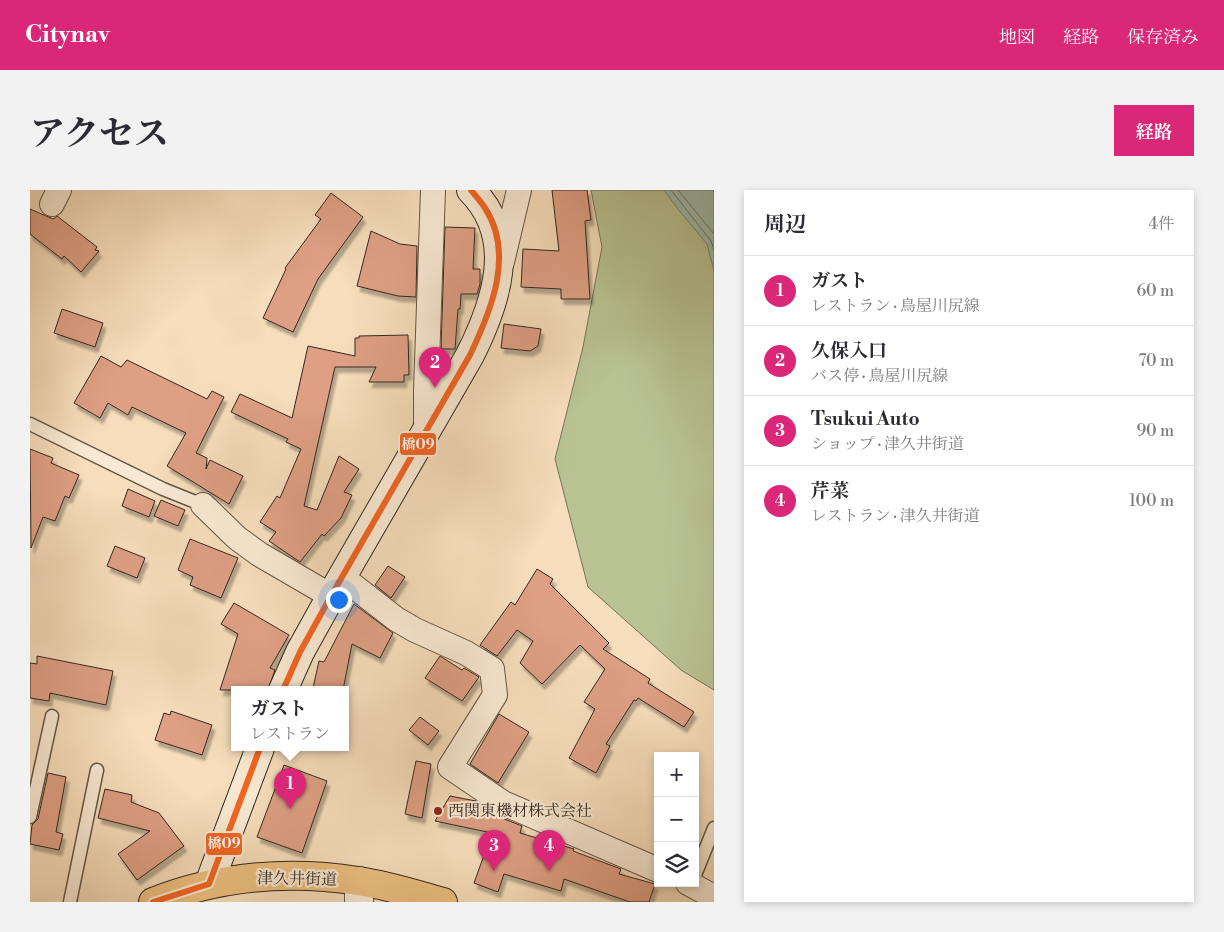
<!DOCTYPE html>
<html lang="ja">
<meta charset="utf-8">
<style>
body{margin:0;font-family:"Libre Bodoni","Noto Serif JP",serif;background:#f2f2f3;color:#2b2b33}
.controls{position:absolute;right:15px;bottom:15px;display:grid;overflow:hidden;border-radius:0px;box-shadow:0 2px 8px #0003}
.controls button{width:45px;height:45px;display:grid;place-items:center;padding:0;border:0;border-bottom:1px solid #e1e1e2;background:#fff;color:#2b2b33;font:25px sans-serif}
.you{position:absolute;left:308px;top:409px;width:18px;height:18px;margin:-12px;border:4px solid #fff;border-radius:50%;background:#1a73e8;box-shadow:0 0 0 8px #1a73e833}
.badge{display:grid;place-items:center;width:32px;height:32px;border-radius:50%;background:#db2777;color:#fff;font-size:16px;font-weight:700}
.pin{position:absolute;translate:-50% -41px;filter:drop-shadow(0 1px 2px #0008)}
.pin::after{content:'';position:absolute;top:26px;width:18px;height:15px;background:inherit;clip-path:polygon(0 0,100% 0,50% 100%)}
.popup{position:absolute;left:201px;top:496px;width:118px;height:65px;box-sizing:border-box;display:grid;place-content:center;border-radius:0px;background:#fff;filter:drop-shadow(0 1px 4px #0005);font-size:16px;white-space:nowrap;color:#7c7c81}
.popup b{font-size:19px;color:#2b2b33}
.popup::after{content:'';position:absolute;left:50%;top:100%;margin-left:-10px;border:10px solid transparent;border-top-color:#fff}
.list{margin:0;padding:0;list-style:none}
h2{display:flex;justify-content:space-between;align-items:center;height:65px;margin:0;padding:0 20px;font-size:21px}
h2 small{font-size:16px;font-weight:400;color:#7c7c81}
.list li{display:grid;grid-template-columns:32px 1fr auto;gap:15px;align-items:center;box-sizing:border-box;height:70px;padding:0 20px;border-top:1px solid #e1e1e2}
.list b{display:block;font-size:19px;white-space:nowrap}
.list p{margin:0;font-size:16px;white-space:nowrap;color:#7c7c81}
.list em{font-size:16px;font-style:normal;color:#7c7c81}
.icon{flex:none;width:28px;height:28px;fill:none;stroke:currentColor;stroke-width:2;stroke-linecap:round;stroke-linejoin:round}
.map{position:relative;flex:none;width:684px;height:712px;overflow:hidden;border-radius:0px}
header{display:flex;align-items:center;gap:30px;box-sizing:border-box;height:70px;padding:0 25px;background:#db2777;color:#fff}
header strong{font-size:24px}
nav{display:flex;gap:28px;margin-inline-start:auto;font-size:18px}
.intro{display:flex;align-items:center;justify-content:space-between;box-sizing:border-box;height:120px;padding:0 30px}
h1{margin:0;font-size:35px}
.button{padding:12px 22px;border-radius:0px;background:#db2777;color:#fff;font-size:18px;font-weight:700}
main{display:flex;gap:30px;padding:0 30px}
aside{flex:1;background:#fff;border-radius:0px;box-shadow:0 2px 8px #0003}
.map>svg:first-child{display:block}
.green{fill:#b8c293;stroke:#757559}
.water{fill:#9dbcac;stroke:#728174}
.lines{fill:none;stroke-linecap:round;stroke-linejoin:round}
.shore{stroke:#687266;stroke-width:1}
.building{fill:#de9f84;stroke:#32281f;filter:url(#shadow)}
.service-casing{stroke:#635546;stroke-width:15}
.minor-casing{stroke:#635546;stroke-width:26}
.tertiary-casing{stroke:#635546;stroke-width:30}
.secondary-casing{stroke:#32281f;stroke-width:30}
.trunk-casing{stroke:#32281f;stroke-width:30}
.service{stroke:#f9e9d3;stroke-width:12}
.minor{stroke:#f9e9d3;stroke-width:24}
.tertiary{stroke:#f9e9d3;stroke-width:28}
.secondary{stroke:#f9e9d3;stroke-width:28}
.trunk{stroke:#ebbe7e;stroke-width:28}
.bus-1-casing{stroke:#f9e9d3;stroke-width:10}
.bus-1{stroke:#f26522;stroke-width:6}
.poi-dot{fill:#8f2418;stroke:#f9e9d3;stroke-width:2}
.labels{text-anchor:middle;dominant-baseline:central;stroke-width:4.5;stroke-linejoin:round;paint-order:stroke}
.poi-label{font-size:16px;fill:#32281f;stroke:#f9e9d3;text-anchor:start}
.street-label{font-size:16px;fill:#32281f;stroke:#f9e9d3}
.line-badge{stroke:#f9e9d3;stroke-width:2}
.badge-label{font-size:14px;text-anchor:middle;font-weight:bold;fill:#fff}
</style>
<header>
<strong>Citynav</strong>
<nav><a>地図</a><a>経路</a><a>保存済み</a></nav>
</header>
<div class="intro"><h1>アクセス</h1><a class="button">経路</a></div>
<main>
<div class="map">
<svg width="684" height="712" viewBox="0 0 684 712">
<defs>
<filter id="shadow"><feDropShadow dx="3" dy="5.5" stdDeviation="1" flood-color="#0004"/></filter>
</defs>
<rect width="100%" height="100%" fill="#f6ddbb"/>
<filter id="stains"><feTurbulence type="fractalNoise" baseFrequency=".004" numOctaves="4"/><feColorMatrix values="0 0 0 0 .2 0 0 0 0 .09 0 0 0 0 .02 0 0 0 .5 -.17"/></filter>
<radialGradient id="worn" r=".72"><stop offset=".6" stop-color="#630" stop-opacity="0"/><stop offset="1" stop-color="#630" stop-opacity=".3"/></radialGradient>
<!-- green -->
<polygon class="green" points="561,0 640,0 684,63 684,500 651,480 558,397 525,269 553,157 572,57"/>
<!-- water -->
<polygon class="water" points="634,0 684,0 684,81 677,54 647,18"/>
<g class="lines">
<!-- shore -->
<g class="shore">
<polyline points="641,0 681,51 684,60"/>
<polyline points="648,0 684,44"/>
</g>
</g>
<!-- building -->
<g class="building">
<polygon points="522,0 557,0 561,30 555,31 560,109 531,109 531,99 491,97 493,59 529,61"/>
<polygon points="301,3 333,27 288,89 263,142 233,128 256,79 255,78 291,29 285,25"/>
<polygon points="0,19 23,29 27,26 67,57 65,60 69,61 51,82 34,66 32,69 0,44"/>
<polygon points="415,37 445,38 443,79 450,79 450,94 447,104 431,104 430,119 428,119 425,159 411,159"/>
<polygon points="341,41 370,54 387,56 386,107 368,106 327,96"/>
<polygon points="32,119 73,133 65,157 24,143"/>
<polygon points="474,134 511,139 508,156 500,161 471,158"/>
<polygon points="378,145 379,185 374,185 374,192 339,192 346,177 305,177 274,316 287,320 309,266 329,279 314,302 322,305 311,328 294,346 292,344 270,372 239,351 246,342 230,332 247,306 250,308 271,259 256,252 258,249 201,222 210,204 262,228 278,156 325,166 325,148 329,148 329,146"/>
<polygon points="71,166 91,177 97,170 177,209 182,201 194,207 166,263 177,268 176,279 180,270 213,286 199,314 137,276 156,243 102,217 98,225 78,213 70,228 44,213"/>
<polygon points="0,259 23,268 21,273 49,285 39,308 35,306 25,331 13,327 1,358"/>
<polygon points="98,299 125,311 119,327 92,316"/>
<polygon points="131,310 155,320 148,336 124,326"/>
<polygon points="160,349 208,368 191,408 160,395 163,387 148,380"/>
<polygon points="85,356 115,368 107,388 77,376"/>
<polygon points="358,376 375,387 361,408 345,395"/>
<polygon points="507,379 523,389 520,394 579,453 573,459 620,489 618,493 664,522 654,537 608,508 606,511 604,510 576,554 580,556 566,583 539,568 565,519 554,512 575,479 550,455 512,494 490,473 503,451 487,440 467,466 450,455 481,412 485,415"/>
<polygon points="204,413 259,445 240,478 245,480 238,500 190,500 208,444 191,434"/>
<polygon points="324,414 363,443 350,468 322,454 313,500 293,500 283,498 289,471 294,472"/>
<polygon points="7,466 83,481 76,515 20,503 19,511 0,508 0,473 7,474"/>
<polygon points="410,466 432,480 434,478 449,487 432,511 395,488"/>
<polygon points="141,521 182,535 172,565 125,550 134,523 140,525"/>
<polygon points="469,524 499,542 468,593 440,574"/>
<polygon points="390,527 409,541 398,555 379,540"/>
<polygon points="386,571 401,574 392,628 375,624"/>
<polygon points="254,575 297,591 272,663 227,647"/>
<polygon points="18,583 36,587 26,642 33,644 29,660 0,654 2,635 8,629"/>
<polygon points="75,599 102,605 101,612 129,623 154,656 107,690 88,664 120,641 68,628"/>
<polygon points="420,606 446,611 467,626 492,636 490,643 544,659 543,661 591,679 589,684 625,694 619,712 600,712 534,689 531,701 474,684 468,702 444,693 462,643 405,631"/>
</g>
<g class="lines">
<!-- service casing -->
<g class="service-casing">
<g id="service">
<polyline points="0,234 133,299 173,315"/>
<polyline points="0,627 22,526"/>
<polyline points="665,685 684,638"/>
<polyline points="40,712 67,580"/>
</g>
</g>
<!-- minor casing -->
<g class="minor-casing">
<g id="minor">
<polyline points="22,14 29,0"/>
<polyline points="472,72 489,0"/>
<polyline points="396,241 396,201 403,0"/>
<polyline points="173,315 207,348 229,364 301,406"/>
<polyline points="312,387 366,429 385,440 436,463 462,479 465,505 420,577 473,613 628,680"/>
<polyline points="658,693 684,707"/>
</g>
</g>
<!-- tertiary casing -->
<g class="tertiary-casing">
<polyline id="tertiary" points="329,712 329,691"/>
</g>
<!-- secondary casing -->
<g class="secondary-casing">
<g id="secondary">
<path d="M253 500 270 462 301 406 440 165C466 113 489 48 441 0"/>
<polyline points="179,694 230,558"/>
</g>
</g>
<!-- trunk casing -->
<g class="trunk-casing">
<path id="trunk" d="M123 712C189 686 258 680 328 691 357 695 385 704 413 712"/>
</g>
<!-- service -->
<use href="#service" class="service"/>
<!-- minor -->
<use href="#minor" class="minor"/>
<!-- tertiary -->
<use href="#tertiary" class="tertiary"/>
<!-- secondary -->
<use href="#secondary" class="secondary"/>
<!-- trunk -->
<use href="#trunk" class="trunk"/>
<!-- bus-1 casing -->
<g class="bus-1-casing">
<g id="bus-1">
<path d="M253 500 270 462 301 406 440 165C461 121 485 64 455 18 451 12 446 6 441 0"/>
<polyline points="123,712 179,694 230,558"/>
</g>
</g>
<!-- bus-1 -->
<use href="#bus-1" class="bus-1"/>
</g>
<!-- markers -->
<circle class="poi-dot" cx="408" cy="621" r="5"/>
<g class="labels">
<!-- poi labels -->
<g class="poi-label">
<text x="418" y="621">西関東機材株式会社</text>
</g>
<!-- street labels -->
<g class="street-label">
<text transform="translate(267 689) rotate(1)">津久井街道</text>
</g>
</g>
<g class="line-badge">
<rect x="369" y="242" width="38" height="24" rx="5" fill="#f26522"/>
<rect x="175" y="642" width="38" height="24" rx="5" fill="#f26522"/>
</g>
<g class="badge-label">
<text x="388" y="259">橋09</text>
<text x="194" y="658">橋09</text>
</g>
<rect width="100%" height="100%" filter="url(#stains)"/>
<rect width="100%" height="100%" fill="url(#worn)"/>
</svg>
<div class="controls">
<button>+</button>
<button>−</button>
<button><svg class="icon" aria-label="layers" viewBox="0 0 24 24"><path d="M12 4l9 5-9 5-9-5zM3 14l9 5 9-5"/></svg></button>
</div>
<div class="you"></div>
<div class="pin badge" style="left:260px;top:619px">1</div>
<div class="popup"><b>ガスト</b>レストラン</div>
<div class="pin badge" style="left:405px;top:198px">2</div>
<div class="pin badge" style="left:464px;top:681px">3</div>
<div class="pin badge" style="left:519px;top:681px">4</div>
</div>
<aside>
<h2>周辺<small>4件</small></h2>
<ul class="list">
<li><span class="badge">1</span><div><b>ガスト</b><p>レストラン · 鳥屋川尻線</p></div><em>60 m</em></li>
<li><span class="badge">2</span><div><b>久保入口</b><p>バス停 · 鳥屋川尻線</p></div><em>70 m</em></li>
<li><span class="badge">3</span><div><b>Tsukui Auto</b><p>ショップ · 津久井街道</p></div><em>90 m</em></li>
<li><span class="badge">4</span><div><b>芹菜</b><p>レストラン · 津久井街道</p></div><em>100 m</em></li>
</ul>
</aside>
</main>
